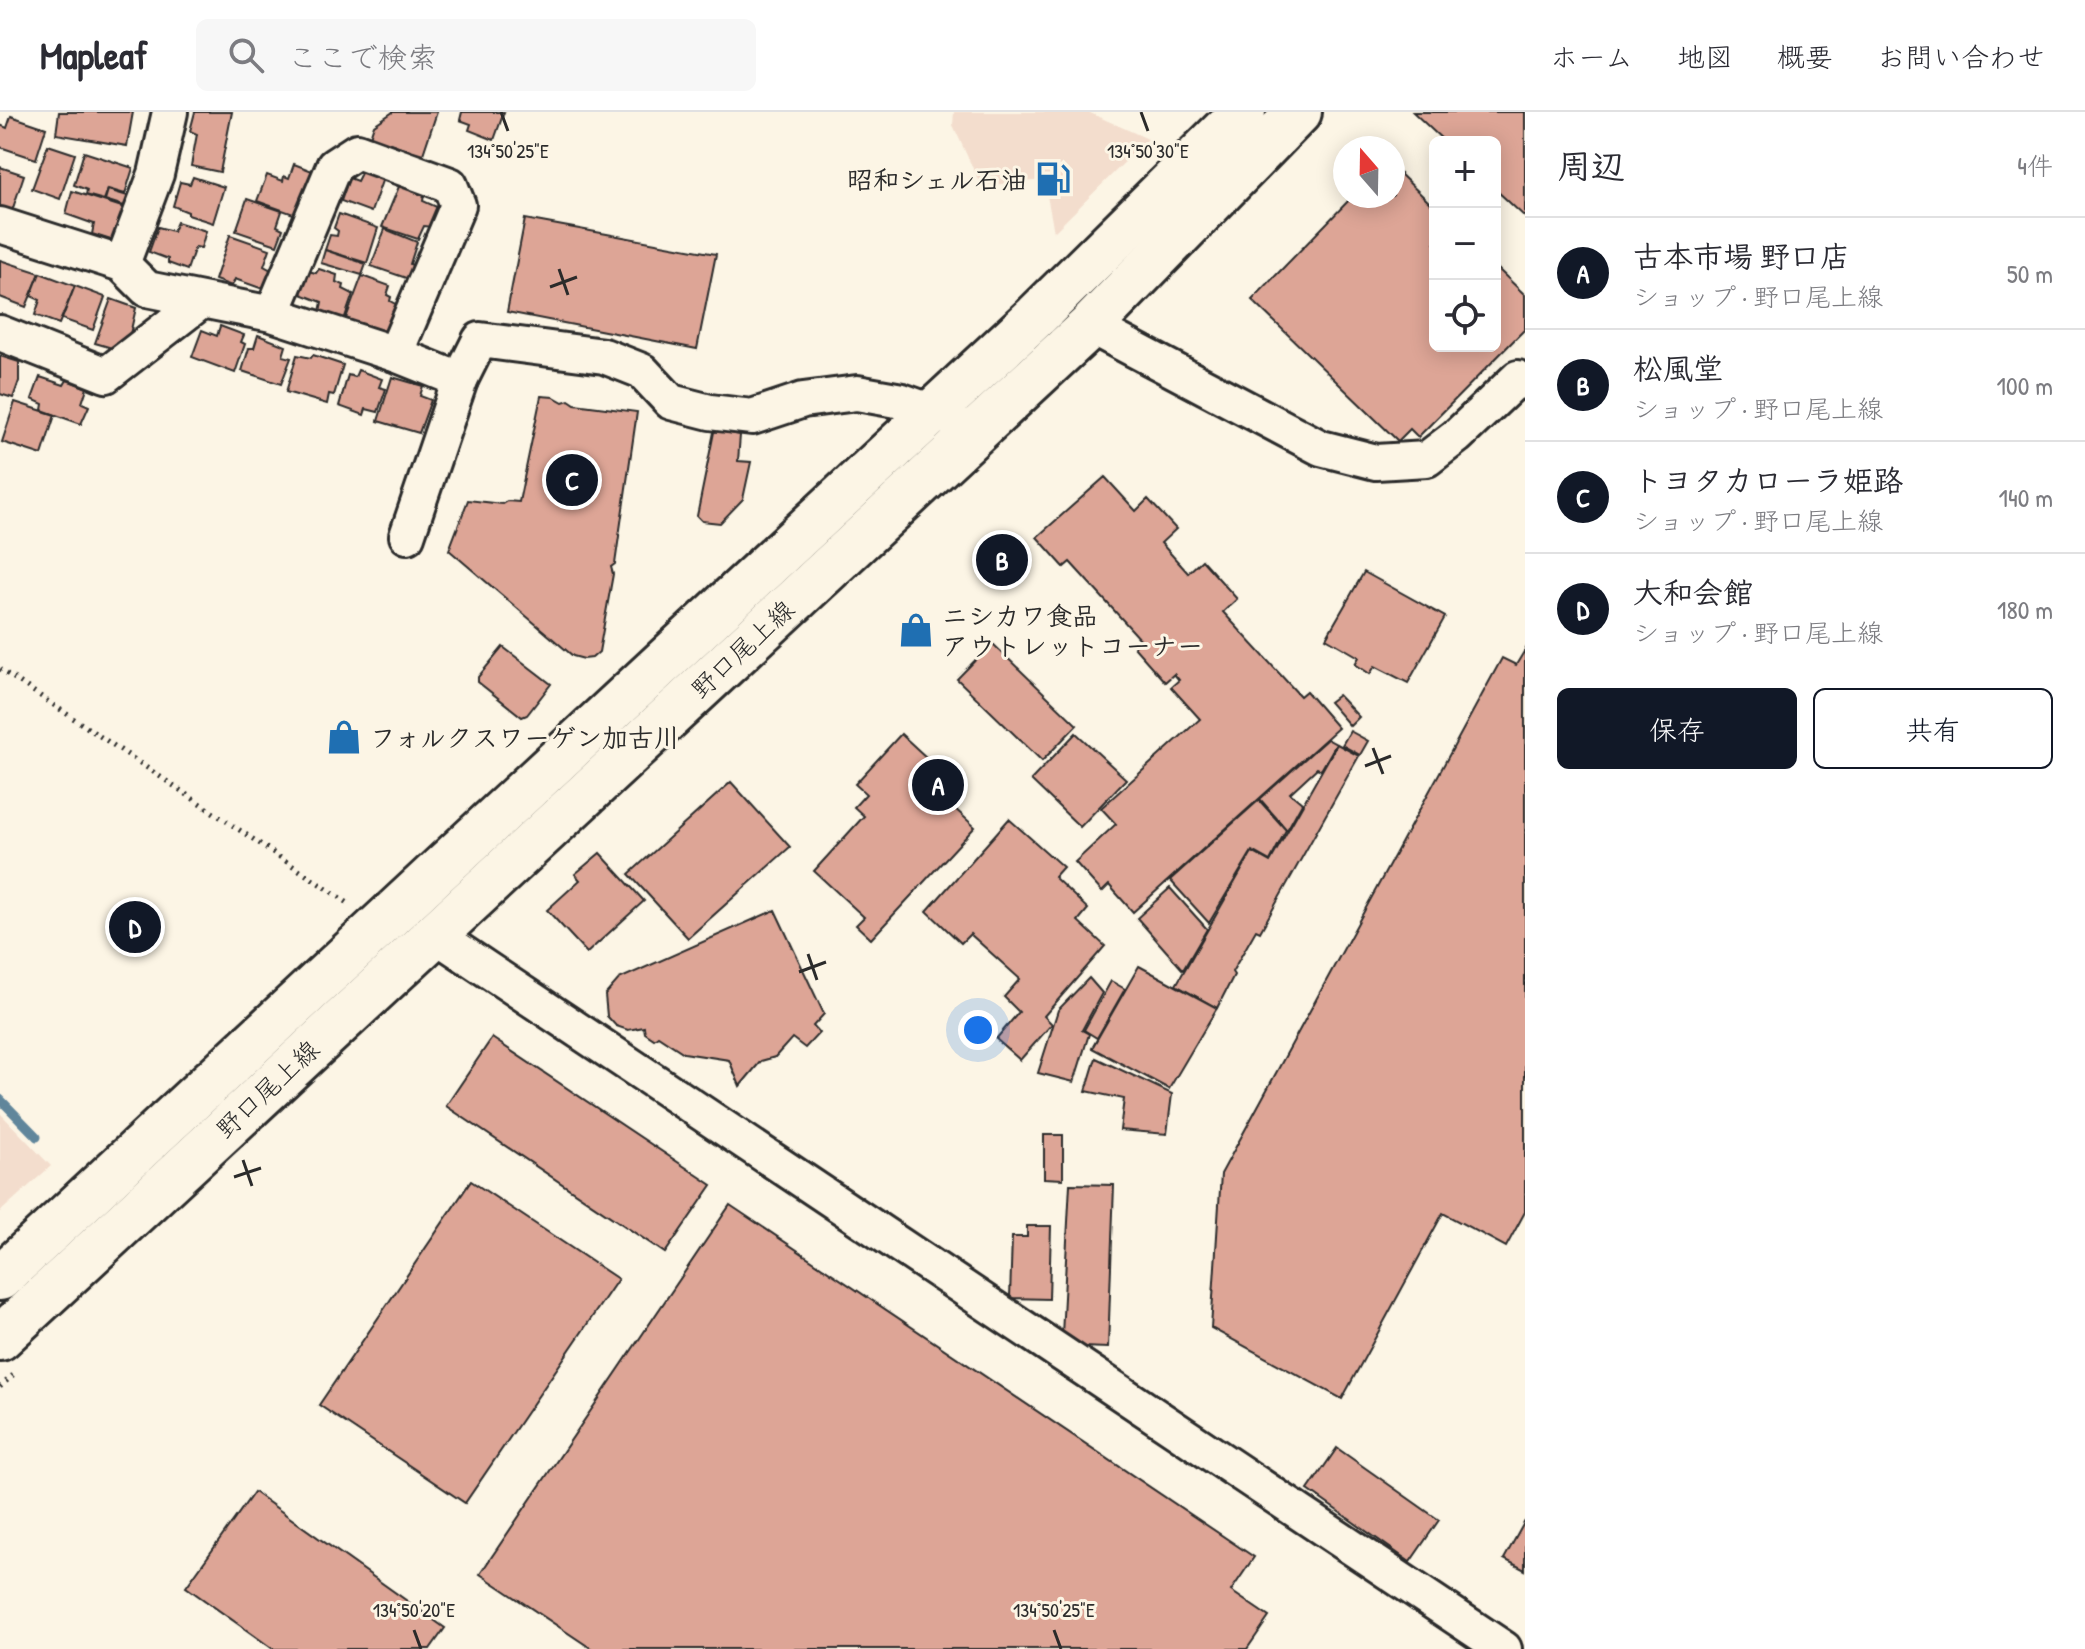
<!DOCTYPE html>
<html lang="ja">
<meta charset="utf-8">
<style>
body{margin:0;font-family:"Patrick Hand","Klee One",sans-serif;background:#f7f7f7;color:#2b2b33}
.controls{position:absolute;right:24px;top:24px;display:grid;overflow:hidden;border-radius:12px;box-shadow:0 4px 20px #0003}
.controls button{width:72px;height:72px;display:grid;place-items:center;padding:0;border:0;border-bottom:2px solid #e1e1e2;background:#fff;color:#2b2b33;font:40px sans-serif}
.compass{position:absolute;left:1333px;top:24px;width:72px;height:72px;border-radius:50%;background:#fff;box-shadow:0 4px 20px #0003;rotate:340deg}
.you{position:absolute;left:978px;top:918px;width:28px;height:28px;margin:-20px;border:6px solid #fff;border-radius:50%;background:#1a73e8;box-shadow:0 0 0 12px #1a73e833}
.badge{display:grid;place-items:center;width:52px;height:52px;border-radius:50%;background:#111827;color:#fff;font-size:26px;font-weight:700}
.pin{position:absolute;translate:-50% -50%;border:4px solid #fff;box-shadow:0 2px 8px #0006}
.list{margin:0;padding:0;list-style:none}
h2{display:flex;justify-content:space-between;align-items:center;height:104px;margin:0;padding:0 32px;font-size:34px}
h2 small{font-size:26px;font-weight:400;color:#7c7c81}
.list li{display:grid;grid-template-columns:52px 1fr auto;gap:24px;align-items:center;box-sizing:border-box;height:112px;padding:0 32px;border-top:2px solid #e1e1e2}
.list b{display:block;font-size:30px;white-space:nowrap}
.list p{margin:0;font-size:26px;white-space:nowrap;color:#7c7c81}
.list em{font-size:26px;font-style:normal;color:#7c7c81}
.actions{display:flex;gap:16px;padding:24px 32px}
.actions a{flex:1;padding:18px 0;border:2px solid #111827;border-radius:12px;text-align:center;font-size:28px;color:#111827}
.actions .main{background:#111827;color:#fff}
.icon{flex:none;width:44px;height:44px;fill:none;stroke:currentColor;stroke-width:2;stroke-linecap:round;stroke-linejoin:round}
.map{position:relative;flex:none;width:1525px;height:1537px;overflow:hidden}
header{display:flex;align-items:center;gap:48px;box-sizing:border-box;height:112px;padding:0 40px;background:#fff;border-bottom:2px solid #e1e1e2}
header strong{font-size:38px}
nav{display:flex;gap:44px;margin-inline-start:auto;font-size:28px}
.search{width:560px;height:72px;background:#f7f7f7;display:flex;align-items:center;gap:20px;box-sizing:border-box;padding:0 28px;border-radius:12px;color:#7c7c81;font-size:30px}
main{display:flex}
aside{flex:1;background:#fff}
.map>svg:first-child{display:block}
.built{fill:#f3ddcd}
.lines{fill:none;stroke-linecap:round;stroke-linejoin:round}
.stream{stroke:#61869b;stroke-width:9}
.building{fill:#dda596;stroke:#2b2b2b;stroke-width:2}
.minor-casing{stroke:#2b2b2b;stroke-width:40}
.secondary-casing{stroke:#2b2b2b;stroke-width:50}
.path{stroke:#2b2b2b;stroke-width:5;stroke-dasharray:2 6;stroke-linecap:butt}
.minor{stroke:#fcf5e5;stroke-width:34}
.secondary{stroke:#fcf5e5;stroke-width:44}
.ticks{fill:none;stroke:#2b2b2b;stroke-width:3}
.labels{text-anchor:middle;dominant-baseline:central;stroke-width:6;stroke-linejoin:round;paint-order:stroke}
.poi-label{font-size:26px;font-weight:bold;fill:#2b2b2b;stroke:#fcf5e5;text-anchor:start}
.street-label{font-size:26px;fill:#2b2b2b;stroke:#fcf5e5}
.ticks-label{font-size:20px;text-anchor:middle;fill:#2b2b2b;stroke:#fcf5e5;stroke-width:6;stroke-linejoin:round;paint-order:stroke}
</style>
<header>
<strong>Mapleaf</strong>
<div class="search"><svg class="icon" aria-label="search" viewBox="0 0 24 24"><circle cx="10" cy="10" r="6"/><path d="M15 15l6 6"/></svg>ここで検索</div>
<nav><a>ホーム</a><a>地図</a><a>概要</a><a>お問い合わせ</a></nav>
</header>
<main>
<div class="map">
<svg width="1525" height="1537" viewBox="0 0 1525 1537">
<rect width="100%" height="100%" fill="#fcf5e5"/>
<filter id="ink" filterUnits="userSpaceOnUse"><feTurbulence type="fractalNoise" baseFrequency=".0125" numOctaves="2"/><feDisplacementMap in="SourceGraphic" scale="16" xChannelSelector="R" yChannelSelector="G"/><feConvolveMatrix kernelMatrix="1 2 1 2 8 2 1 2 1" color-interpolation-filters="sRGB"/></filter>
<g filter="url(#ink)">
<!-- built -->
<g class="built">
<polygon points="954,0 1088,0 1148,27 1054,120 1044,68 981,74 953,13"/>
<polygon points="0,1001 51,1054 0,1100"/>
</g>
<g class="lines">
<!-- stream -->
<polyline class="stream" points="0,987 37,1025"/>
</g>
<!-- building -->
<g class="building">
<polygon points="59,0 133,0 127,34 56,22"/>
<polygon points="195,0 232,0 220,60 191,54 197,22 190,19"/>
<polygon points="393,0 437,0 423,42 370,25 374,13"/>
<polygon points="462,0 504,0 494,28 469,18 471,12 460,8"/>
<polygon points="1413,0 1525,0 1525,105 1495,77 1495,30 1445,30"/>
<polygon points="11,4 46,16 36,47 0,35 0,13 7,16"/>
<polygon points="48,33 75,42 60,87 32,77"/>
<polygon points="84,40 133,56 125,82 108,77 104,88 86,83 87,78 74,73"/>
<polygon points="294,52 315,60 306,87 301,86 296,103 257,89 267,63 283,69 284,64 289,66"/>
<polygon points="0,55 24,63 11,102 0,98"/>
<polygon points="1393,55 1435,96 1435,234 1495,234 1495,154 1525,183 1525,217 1418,325 1410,317 1398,329 1252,188 1353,84 1393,84"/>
<polygon points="362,59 383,66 371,100 341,89 349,66 357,69"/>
<polygon points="193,65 224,75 213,111 188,103 188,100 173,94 180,70 190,72"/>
<polygon points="400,72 424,82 423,89 439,96 431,115 424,114 418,127 382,115"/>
<polygon points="108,78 131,85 127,95 105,88"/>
<polygon points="72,79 125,96 114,129 92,122 94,112 66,102"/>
<polygon points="247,87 282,99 277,114 283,117 277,133 236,119"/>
<polygon points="339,102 378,116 367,151 325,138 330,123 337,124 338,119 334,116"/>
<polygon points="525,107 716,142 697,237 507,200"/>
<polygon points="177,110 206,119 201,136 195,135 187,158 168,151 168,147 149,140 158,115 173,119"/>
<polygon points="385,117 417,130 410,152 414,154 409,167 371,154"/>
<polygon points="230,123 270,137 264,154 271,158 263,177 235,167 232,174 215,168"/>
<polygon points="325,138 366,152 362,163 321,151"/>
<polygon points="0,148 40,161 26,195 0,185"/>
<polygon points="319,157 337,163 336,170 344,173 343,177 353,182 344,208 320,200 322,190 301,182 308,159 316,161"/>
<polygon points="40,161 75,174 59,212 35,203 40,188 31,184"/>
<polygon points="362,164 390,174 387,183 391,185 390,189 399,194 389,223 345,209"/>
<polygon points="75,174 105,185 93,218 62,207"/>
<polygon points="111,187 136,196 128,231 119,238 95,231"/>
<polygon points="220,214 244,223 241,230 245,232 235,261 192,245 202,218 217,224"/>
<polygon points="258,223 286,234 283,244 291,246 281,272 242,259 249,236 254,236"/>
<polygon points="297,243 311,246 313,243 343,253 334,283 329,282 327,292 286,280"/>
<polygon points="0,244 19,250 19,269 13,286 0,282"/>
<polygon points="358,258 382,267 379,275 386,277 378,300 366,297 364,303 339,294 348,263 355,265"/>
<polygon points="40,265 64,273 67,268 87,276 82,291 89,294 81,312 42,298 43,292 32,287"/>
<polygon points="392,265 423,274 420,284 431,288 419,321 378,309"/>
<polygon points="541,284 554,285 563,290 569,288 575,292 637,300 615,452 611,455 613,462 599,540 592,546 584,547 573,544 449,438 468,388 502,392 507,389 519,390"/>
<polygon points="15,290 55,303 42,343 2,330"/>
<polygon points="718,319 740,323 738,349 751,350 743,387 720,411 702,409 697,404 714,320"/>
<polygon points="1105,365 1136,399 1148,387 1176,417 1161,431 1188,461 1202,448 1237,487 1223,500 1300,584 1306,579 1338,616 1133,800 1109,773 1102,780 1075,750 1116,712 1101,696 1200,607 1171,575 1179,568 1174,562 1165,570 1134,535 1141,528 1070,450 1064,455 1037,425"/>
<polygon points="1364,460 1445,505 1408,571 1375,554 1370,562 1355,552 1359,545 1326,526"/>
<polygon points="992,531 1077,613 1042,649 957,567"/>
<polygon points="503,535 551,572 527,603 522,605 478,570 478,565"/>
<polygon points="1525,538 1525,1100 1506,1135 1443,1101 1342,1287 1211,1216 1221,1062 1502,546 1516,553"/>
<polygon points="1338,583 1359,605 1350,614 1329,590"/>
<polygon points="1350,619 1368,629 1360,643 1342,633"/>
<polygon points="1076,621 1126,667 1080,715 1031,668"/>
<polygon points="901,622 954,671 941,684 975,715 871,827 856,813 864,805 814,759 864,704 854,695 866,682 855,672"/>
<polygon points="1327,627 1336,632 1321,658 1317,656 1290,681 1302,691 1287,718 1260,687"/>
<polygon points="1337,632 1359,644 1260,820 1256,818 1232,860 1234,863 1217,896 1176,873 1252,740 1270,750"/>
<polygon points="731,670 790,735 688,826 629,762"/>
<polygon points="1259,688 1286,718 1270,749 1252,739 1209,811 1170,768"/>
<polygon points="1009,707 1063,755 1054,765 1088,797 1078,809 1105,834 1044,904 1052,912 1020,948 996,927 1019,900 1004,885 1020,867 970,822 961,831 927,799"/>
<polygon points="600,741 644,789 587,841 547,798 580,768 575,762"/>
<polygon points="1170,776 1207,817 1183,858 1137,806"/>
<polygon points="775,798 824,902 813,914 819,921 805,936 792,926 775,945 761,949 740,974 729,948 684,941 658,924 654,927 645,921 644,915 628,918 616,914 607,904 605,883 619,867"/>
<polygon points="1139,854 1217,896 1169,977 1092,936"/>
<polygon points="1089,866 1102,881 1082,918 1089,922 1074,970 1038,961 1058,898"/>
<polygon points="1111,869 1125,877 1097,926 1084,918"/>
<polygon points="492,926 712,1073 665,1141 446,994"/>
<polygon points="1096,946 1172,982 1167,1022 1120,1018 1124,987 1086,979"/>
<polygon points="1044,1023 1063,1023 1063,1067 1044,1066"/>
<polygon points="471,1069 618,1167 465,1391 319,1293"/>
<polygon points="1070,1072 1114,1073 1108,1236 1081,1235 1062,1223"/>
<polygon points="730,1093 1254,1445 1231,1479 1269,1505 1247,1537 592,1537 480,1462"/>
<polygon points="1027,1114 1051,1114 1049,1187 1010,1186 1012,1125 1027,1125"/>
<polygon points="1337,1336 1439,1408 1410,1450 1308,1378"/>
<polygon points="254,1380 445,1516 430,1537 273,1537 186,1475"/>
<polygon points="1525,1409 1525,1458 1504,1447"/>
</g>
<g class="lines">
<!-- minor casing -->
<g class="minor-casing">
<g id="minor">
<polyline points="0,113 122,152 147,177 272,202 395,242 460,268 480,228 604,244 642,259 671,290 710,300 752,305 803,288 857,281 902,289 952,307"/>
<polyline points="122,152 156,62 170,0"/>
<polyline points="272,202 334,54 357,39 450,73 458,93 395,242"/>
<polyline points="1090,214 1321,336 1376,350 1427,347 1457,324 1518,266 1525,270"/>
<polyline points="0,221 106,263 200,190"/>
<polyline points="407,424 460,268"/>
<polyline points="434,822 1504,1537"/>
</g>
</g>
<!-- secondary casing -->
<g class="secondary-casing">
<g id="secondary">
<polyline points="0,1166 1036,204 1243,0"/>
<polyline points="0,1226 1090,214 1299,0"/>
</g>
</g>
<!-- path -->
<g class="path">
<polyline points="0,557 351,793"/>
<polyline points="0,1275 13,1263"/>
</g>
<!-- minor -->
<use href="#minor" class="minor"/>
<!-- secondary -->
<use href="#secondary" class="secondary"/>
</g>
</g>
<!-- ticks -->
<path class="ticks" d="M501 0 508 19M1141 0 1148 19M559 157 568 183M550 175 577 165M1373 636 1383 662M1365 654 1391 644M808 842 817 868M799 860 826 850M243 1048 252 1074M234 1065 261 1056M414 1518 421 1537M1054 1518 1061 1537"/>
<!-- icons -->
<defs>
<g id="fuel-bare" transform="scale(2.76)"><path d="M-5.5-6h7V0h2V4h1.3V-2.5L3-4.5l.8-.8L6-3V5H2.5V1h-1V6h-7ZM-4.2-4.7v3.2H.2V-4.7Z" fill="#1f6fb2" stroke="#fcf5e5" stroke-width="2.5" paint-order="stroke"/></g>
<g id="shop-bare" transform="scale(2.76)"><path d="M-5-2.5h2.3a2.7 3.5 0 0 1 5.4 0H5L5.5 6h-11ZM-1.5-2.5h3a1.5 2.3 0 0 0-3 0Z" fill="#1f6fb2" stroke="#fcf5e5" stroke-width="2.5" paint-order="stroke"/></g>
</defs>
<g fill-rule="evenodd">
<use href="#fuel-bare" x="1053" y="67"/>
<use href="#shop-bare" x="916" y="518"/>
<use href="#shop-bare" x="344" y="625"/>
</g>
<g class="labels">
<!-- poi labels -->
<g class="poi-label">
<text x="1027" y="67" text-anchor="end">昭和シェル石油</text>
<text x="942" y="503">ニシカワ食品<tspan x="942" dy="30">アウトレットコーナー</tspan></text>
<text x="370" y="625">フォルクスワーゲン加古川</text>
</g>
<!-- street labels -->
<g class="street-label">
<text transform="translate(742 537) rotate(-43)">野口尾上線</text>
<text transform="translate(267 977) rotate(-43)">野口尾上線</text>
</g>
</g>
<g class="ticks-label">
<text x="508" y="46">134°50'25"E</text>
<text x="1148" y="46">134°50'30"E</text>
<text x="414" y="1505">134°50'20"E</text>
<text x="1054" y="1505">134°50'25"E</text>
</g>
</svg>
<div class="controls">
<button>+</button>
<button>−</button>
<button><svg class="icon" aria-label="locate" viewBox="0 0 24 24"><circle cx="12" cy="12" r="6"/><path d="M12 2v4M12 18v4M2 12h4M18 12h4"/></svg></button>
</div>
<svg class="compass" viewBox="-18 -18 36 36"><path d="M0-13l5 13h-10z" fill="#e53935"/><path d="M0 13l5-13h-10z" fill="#7c7c81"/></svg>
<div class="you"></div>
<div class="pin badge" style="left:938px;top:673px">A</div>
<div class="pin badge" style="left:1002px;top:448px">B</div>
<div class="pin badge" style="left:572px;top:368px">C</div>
<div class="pin badge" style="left:135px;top:815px">D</div>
</div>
<aside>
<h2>周辺<small>4件</small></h2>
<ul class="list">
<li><span class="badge">A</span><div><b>古本市場 野口店</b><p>ショップ · 野口尾上線</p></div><em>50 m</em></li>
<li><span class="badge">B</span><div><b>松風堂</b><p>ショップ · 野口尾上線</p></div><em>100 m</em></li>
<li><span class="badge">C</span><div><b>トヨタカローラ姫路</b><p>ショップ · 野口尾上線</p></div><em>140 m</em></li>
<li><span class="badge">D</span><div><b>大和会館</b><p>ショップ · 野口尾上線</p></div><em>180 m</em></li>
</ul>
<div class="actions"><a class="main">保存</a><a>共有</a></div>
</aside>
</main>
